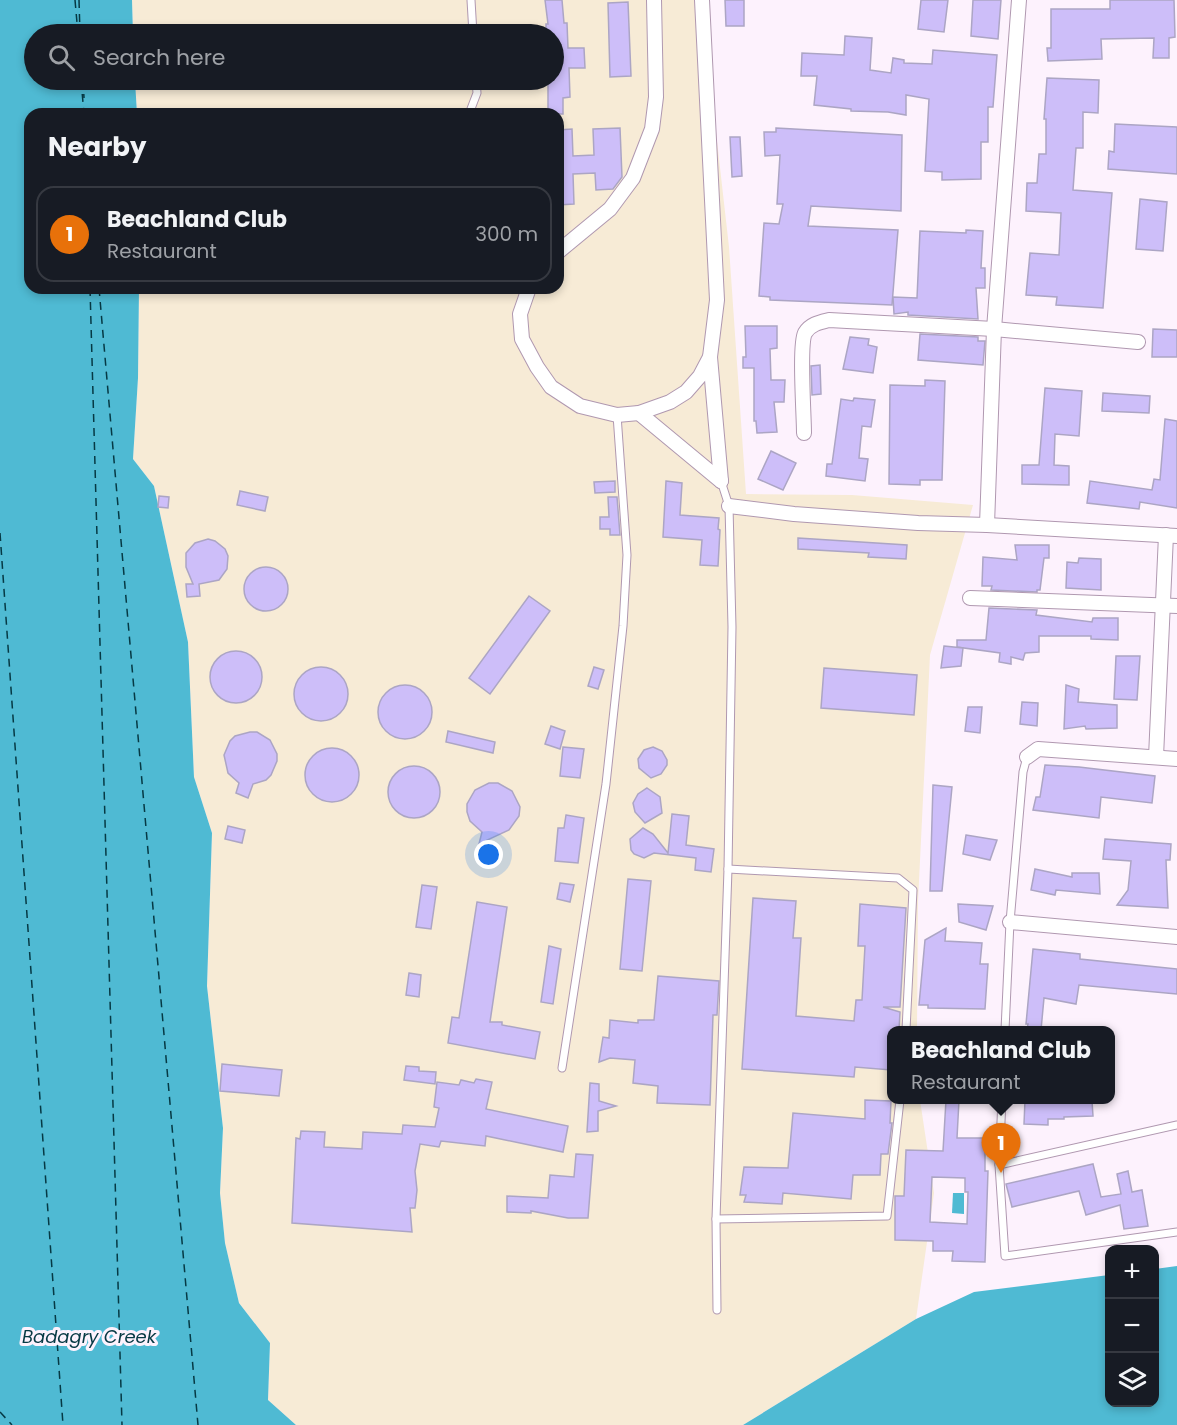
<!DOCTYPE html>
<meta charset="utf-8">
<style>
body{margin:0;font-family:Poppins,sans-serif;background:#20242c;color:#f1f3f6}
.controls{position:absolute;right:18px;bottom:18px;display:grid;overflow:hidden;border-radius:12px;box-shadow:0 3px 9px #0003}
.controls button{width:54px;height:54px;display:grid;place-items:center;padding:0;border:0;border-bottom:2px solid #363941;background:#171b24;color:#f1f3f6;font:30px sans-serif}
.you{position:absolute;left:489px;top:855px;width:21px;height:21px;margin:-15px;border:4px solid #fff;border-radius:50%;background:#1a73e8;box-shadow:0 0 0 9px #1a73e833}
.badge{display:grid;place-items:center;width:39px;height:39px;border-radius:50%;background:#8c9099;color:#fff;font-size:20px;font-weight:700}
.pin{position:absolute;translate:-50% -50px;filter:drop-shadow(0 2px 3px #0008)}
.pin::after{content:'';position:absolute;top:32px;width:21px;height:18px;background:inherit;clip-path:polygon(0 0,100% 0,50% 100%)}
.popup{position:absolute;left:887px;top:1026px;width:228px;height:78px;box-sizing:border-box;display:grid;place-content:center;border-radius:12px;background:#171b24;filter:drop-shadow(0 2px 4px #0005);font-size:20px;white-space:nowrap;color:#9ea1a6}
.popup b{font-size:22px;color:#f1f3f6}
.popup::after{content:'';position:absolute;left:50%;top:100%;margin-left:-12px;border:12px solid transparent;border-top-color:#171b24}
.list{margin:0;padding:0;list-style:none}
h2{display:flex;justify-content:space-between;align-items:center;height:78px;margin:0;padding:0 24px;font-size:26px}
h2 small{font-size:20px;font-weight:400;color:#9ea1a6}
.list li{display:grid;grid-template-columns:39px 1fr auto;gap:18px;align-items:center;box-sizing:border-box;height:96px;margin:0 12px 12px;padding:0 12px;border:2px solid #363941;border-radius:18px}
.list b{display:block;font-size:22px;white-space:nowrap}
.list p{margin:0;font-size:20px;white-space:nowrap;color:#9ea1a6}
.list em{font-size:20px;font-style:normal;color:#9ea1a6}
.icon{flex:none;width:33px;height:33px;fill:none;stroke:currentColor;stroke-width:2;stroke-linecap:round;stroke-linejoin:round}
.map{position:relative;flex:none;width:1177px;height:1425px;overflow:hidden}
.search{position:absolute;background:#171b24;box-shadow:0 3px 9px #0003;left:24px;top:24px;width:540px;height:66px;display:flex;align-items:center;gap:15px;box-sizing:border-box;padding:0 21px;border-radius:33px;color:#9ea1a6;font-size:22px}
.panel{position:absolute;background:#171b24;box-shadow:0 3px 9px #0003;left:24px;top:108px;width:540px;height:186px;border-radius:18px}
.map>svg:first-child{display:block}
.industrial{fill:#f7ebd6}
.water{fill:#4fbad3}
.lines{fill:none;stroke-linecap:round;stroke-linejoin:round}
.ferry{stroke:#063944;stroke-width:1.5;stroke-dasharray:8 6;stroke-linecap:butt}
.building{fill:#cdbef9;stroke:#aca5c4;stroke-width:1.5;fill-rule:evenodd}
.service-casing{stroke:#b098b0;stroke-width:9}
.minor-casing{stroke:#b098b0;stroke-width:16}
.service{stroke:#fff;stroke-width:7}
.minor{stroke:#fff;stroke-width:14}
.labels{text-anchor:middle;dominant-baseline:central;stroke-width:6;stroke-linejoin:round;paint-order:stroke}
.water-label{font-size:18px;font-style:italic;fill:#063944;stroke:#fdf2fd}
</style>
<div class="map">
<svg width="1177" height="1425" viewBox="0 0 1177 1425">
<rect width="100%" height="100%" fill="#fdf2fd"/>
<!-- industrial -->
<polygon class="industrial" points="132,0 701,0 729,247 746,494 852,495 973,505 930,655 918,902 917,1030 892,1030 892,1100 920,1100 934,1193 916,1319 743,1425 296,1425 268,1400 270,1343 239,1303 225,1243 220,1193 223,1128 207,986 212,833 194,777 188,642 154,486 133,459 138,378 139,288 558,288 558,114 137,114 135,80 554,80 554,34 133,34"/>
<!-- water -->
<g class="water">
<polygon points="0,0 132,0 133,34 34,34 34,80 135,80 137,114 30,114 30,288 139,288 138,378 133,459 154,486 188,642 194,777 212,833 207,986 223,1128 220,1193 225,1243 239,1303 270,1343 268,1400 296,1425 0,1425"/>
<polygon points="953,1193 964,1193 964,1214 952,1213"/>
<polygon points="1177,1266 1177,1425 743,1425 916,1319 974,1292 1109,1275 1110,1402 1154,1402 1155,1269"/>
</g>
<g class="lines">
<!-- ferry -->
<g class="ferry">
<polyline points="75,0 78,34"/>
<polyline points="79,0 80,34"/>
<polyline points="81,80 84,114"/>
<polyline points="83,80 84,98"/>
<polyline points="90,288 122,1425"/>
<polyline points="99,288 198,1425"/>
<polyline points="0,533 63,1425"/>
<polyline points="0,1412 12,1425"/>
</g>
</g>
<!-- building -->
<g class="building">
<polygon points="545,0 562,0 564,23 567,23 568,48 584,48 585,68 569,68 570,97 563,98 563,114 548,114 548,80 554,80 554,34 546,34 546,24 548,24"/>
<polygon points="725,0 744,0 744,26 726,26"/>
<polygon points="921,0 948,0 944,32 918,29"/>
<polygon points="973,0 1001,0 998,39 971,36"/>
<polygon points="1110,0 1174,0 1175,37 1169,38 1169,58 1153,58 1154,38 1101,39 1102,59 1048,61 1047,48 1051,48 1051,9 1110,9"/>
<polygon points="628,2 631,76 610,77 608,3"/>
<polygon points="845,36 872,38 870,70 891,73 893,58 904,60 904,63 932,64 933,50 997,55 993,107 988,107 988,142 981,142 981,179 942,180 942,172 925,171 929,99 906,95 906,115 888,112 851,111 851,109 814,105 817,76 801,76 802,53 844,55"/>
<polygon points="1047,78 1099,80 1098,113 1083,112 1083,148 1076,148 1073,190 1112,193 1103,308 1056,305 1057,297 1026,295 1030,253 1059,255 1061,213 1026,211 1027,183 1037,183 1039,154 1046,154 1046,119 1044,119"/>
<polygon points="1115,124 1177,127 1177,174 1108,169 1109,151 1114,152"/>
<polygon points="620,128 622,177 613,189 596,190 595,173 573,174 574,204 558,205 558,130 572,129 573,156 594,155 593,129"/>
<polygon points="776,128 902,135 901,211 811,206 808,226 898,230 892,305 770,300 770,297 759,296 764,223 779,224 783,204 777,204 780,155 765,156 764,132 776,132"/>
<polygon points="730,137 740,137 742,176 732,177"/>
<polygon points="1140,199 1167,202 1163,251 1136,249"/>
<polygon points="966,230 983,231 981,268 985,268 985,288 976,288 978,319 908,315 908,312 894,314 893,297 917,298 920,231 966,233"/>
<polygon points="745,326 777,326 777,348 770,349 771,380 785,380 784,402 774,402 777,432 757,433 756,421 754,421 754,368 743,368 743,357 746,357"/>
<polygon points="1153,329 1177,330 1177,357 1152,357"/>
<polygon points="920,334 978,337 978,341 985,341 983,365 918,360"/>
<polygon points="850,337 869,339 868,345 877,347 873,373 843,369"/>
<polygon points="820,365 821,394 812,395 811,366"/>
<polygon points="925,380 945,381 942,480 920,480 920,485 889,484 890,385 925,386"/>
<polygon points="1045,388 1082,391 1079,436 1055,434 1054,465 1069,466 1069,485 1022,484 1022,465 1039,465"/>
<polygon points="1103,393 1150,396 1149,413 1102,411"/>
<polygon points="854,398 875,400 871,427 862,426 859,458 868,459 865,481 826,476 827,464 832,464 841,399 853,401"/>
<polygon points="1165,419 1177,421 1177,508 1140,502 1139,509 1087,503 1090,481 1152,490 1154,479 1160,480"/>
<polygon points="771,451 796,463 783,490 758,479"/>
<polygon points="615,481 615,492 595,493 594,482"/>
<polygon points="666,481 682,483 680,515 719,518 718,529 720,530 718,566 700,565 702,540 663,537"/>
<polygon points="240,491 268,497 265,511 237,505"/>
<polygon points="159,496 169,497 168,508 158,507"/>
<polygon points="608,497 617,497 620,535 610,535 610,529 600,529 600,517 609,517"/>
<polygon points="798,538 907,545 906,559 868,557 869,553 798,549"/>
<polygon points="208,539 215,541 225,549 228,556 227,569 219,580 199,584 200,596 187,597 186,584 193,584 186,567 186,553 195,543"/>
<polygon points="1015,545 1049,545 1049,558 1044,558 1040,590 1037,590 1037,592 991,590 992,586 982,586 983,557 1017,560"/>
<polygon points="1079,558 1101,559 1101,590 1066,588 1067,562 1078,563"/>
<circle cx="266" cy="589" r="22"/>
<polygon points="529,596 550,611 490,694 469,678"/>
<polygon points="989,608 1037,610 1036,615 1092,622 1093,618 1118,618 1118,640 1091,639 1091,636 1039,636 1039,652 1025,653 1023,660 1011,657 1011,664 999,662 1000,653 957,647 957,640 986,640"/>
<polygon points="944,646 963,648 961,666 941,668"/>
<circle cx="236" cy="677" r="26"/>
<polygon points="1116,656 1140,656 1137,700 1114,699"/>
<circle cx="321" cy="694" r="27"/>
<polygon points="594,667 604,670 598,689 588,686"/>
<polygon points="824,668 917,675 914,715 821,708"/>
<polygon points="1066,685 1079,689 1078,702 1117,705 1117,728 1086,729 1085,726 1064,729"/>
<circle cx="405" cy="712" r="27"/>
<polygon points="1022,702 1038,703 1037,726 1020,724"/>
<polygon points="968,707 982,707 980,733 965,731"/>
<polygon points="551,726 565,731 560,749 545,744"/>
<polygon points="448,731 495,742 493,753 446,742"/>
<polygon points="250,732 257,732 270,740 277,754 277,761 271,775 266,780 253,784 248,798 236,793 239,783 228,773 224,755 230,741 235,736"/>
<polygon points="563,747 584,749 580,778 560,776"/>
<polygon points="653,747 662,751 667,760 667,765 661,774 651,778 639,768 638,759 644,750"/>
<circle cx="332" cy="775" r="27"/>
<polygon points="1045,765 1079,767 1155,776 1152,803 1101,797 1099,818 1033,810 1036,797 1040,797"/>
<circle cx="414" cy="792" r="26"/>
<polygon points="489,783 498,783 512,791 520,807 519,816 509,830 479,844 482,832 470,821 467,812 467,804 475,790"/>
<polygon points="933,785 952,787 942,891 930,891"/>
<polygon points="647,788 660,797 662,813 645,823 635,812 633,803 638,794"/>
<polygon points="672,814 689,816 686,845 714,849 711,872 695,870 696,858 654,853 644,858 634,854 631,850 630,839 643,828 653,834 668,853"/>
<polygon points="566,815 584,818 578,863 555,861 558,828 564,828"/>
<polygon points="228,826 245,830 242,843 225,839"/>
<polygon points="966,835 997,840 990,860 963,854"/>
<polygon points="1105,839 1171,844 1170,860 1166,860 1168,908 1117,905 1128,890 1131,861 1103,859"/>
<polygon points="1035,869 1072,877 1072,873 1099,873 1100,894 1056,890 1055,895 1031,890"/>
<polygon points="628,879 651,881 642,971 620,969"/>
<polygon points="560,883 574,885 570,902 557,899"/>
<polygon points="422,885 437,887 431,929 416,927"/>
<polygon points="753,898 796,901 793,938 801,938 796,1016 854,1021 856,1000 862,1000 865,946 858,946 860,904 906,908 900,1007 883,1007 900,1012 899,1030 891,1030 891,1070 855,1067 854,1077 742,1069"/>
<polygon points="477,902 507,907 490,1022 502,1022 502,1025 540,1032 535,1059 448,1043 452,1017 459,1018"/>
<polygon points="958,904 993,906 986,930 959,922"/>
<polygon points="946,928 945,941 982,943 980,964 988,964 985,1009 928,1008 928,1005 919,1005 925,940"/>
<polygon points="549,946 561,949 553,1004 541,1002"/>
<polygon points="1033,949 1080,954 1080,959 1177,969 1177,994 1079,985 1076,1004 1044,998 1041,1030 1027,1030 1028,1024 1026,1024"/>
<polygon points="409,973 421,975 419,997 406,995"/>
<polygon points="658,976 719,981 717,1015 713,1015 710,1105 657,1103 658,1086 633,1083 635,1060 610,1058 599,1062 603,1037 609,1038 610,1020 638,1023 638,1020 654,1020"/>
<polygon points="222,1064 282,1070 279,1096 220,1091"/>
<polygon points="406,1066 419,1067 419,1071 436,1072 435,1084 404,1080"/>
<polygon points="476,1079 492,1082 486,1109 568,1126 563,1152 486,1136 485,1146 441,1141 439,1147 420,1144 415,1171 417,1190 415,1208 410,1208 412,1232 292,1223 296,1138 300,1139 301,1131 325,1132 324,1147 362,1149 363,1132 402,1134 403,1125 435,1127 439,1108 434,1107 437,1082 459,1085 461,1080 474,1083"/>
<polygon points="590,1083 599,1084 599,1101 616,1106 598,1111 598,1131 587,1132"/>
<polygon points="865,1100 891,1101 890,1123 892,1123 888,1154 881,1154 880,1175 853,1175 851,1199 783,1193 782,1204 744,1202 746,1195 740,1195 744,1167 788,1168 793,1113 865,1119"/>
<path d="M946 1100H959L957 1138H985V1171H988L985 1262 952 1261 953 1251H933V1241L895 1240V1196H904L906 1150 943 1151ZM932 1177 965 1178V1192H968L967 1224 930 1222Z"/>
<polygon points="1025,1100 1092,1101 1093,1116 1064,1117 1064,1119 1048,1119 1048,1125 1024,1124"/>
<polygon points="576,1154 593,1155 588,1218 568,1218 531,1211 531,1213 507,1212 507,1196 548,1198 550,1175 574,1177"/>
<polygon points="1093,1164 1101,1197 1121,1194 1117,1174 1128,1171 1132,1192 1142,1190 1148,1226 1124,1229 1120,1205 1086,1215 1079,1191 1012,1207 1006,1184"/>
</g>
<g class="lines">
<!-- service casing -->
<g class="service-casing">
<g id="service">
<polyline points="471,0 473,34"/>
<polyline points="469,114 477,93 476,80"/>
<polyline points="728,869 898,878 913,890 906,1030"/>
<polyline points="1005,1030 1010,922 1023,772 1027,757"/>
<polyline points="562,1068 606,784 623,626 627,555 617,415"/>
<polyline points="1002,1100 999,1165 1177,1125"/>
<polyline points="999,1165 1005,1256 1177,1232"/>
<polyline points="716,1219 887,1216 900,1100"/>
<polyline points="717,1310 716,1219 728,869 732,627 729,506 721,481"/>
</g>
</g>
<!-- minor casing -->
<g class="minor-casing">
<g id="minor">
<polyline points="558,252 610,209 633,178 652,129 656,97 654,0"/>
<polyline points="529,288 520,314 522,339 537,367 551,387 580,406 617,415 639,413 670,402 686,392 700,376 710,357 717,300 702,0"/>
<polyline points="710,357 721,481"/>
<polyline points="639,413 721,481"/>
<path d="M804 433C804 415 799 345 805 333 810 324 821 322 829 320L994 329 1138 342"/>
<polyline points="729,506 794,514 918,523 987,525 1177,536"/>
<polyline points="987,525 994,329 1019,0"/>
<polyline points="970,598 1177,606"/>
<polyline points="1027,757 1038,749 1177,759"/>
<polyline points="1156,757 1166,535"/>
<polyline points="1010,922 1177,937"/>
</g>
</g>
<!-- service -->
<use href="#service" class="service"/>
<!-- minor -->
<use href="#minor" class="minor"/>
</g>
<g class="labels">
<!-- water labels -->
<g class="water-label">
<text x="89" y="1336">Badagry Creek</text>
</g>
</g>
</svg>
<div class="controls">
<button>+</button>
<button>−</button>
<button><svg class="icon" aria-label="layers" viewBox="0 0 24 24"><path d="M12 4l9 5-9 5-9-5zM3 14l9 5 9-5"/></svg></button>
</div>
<div class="you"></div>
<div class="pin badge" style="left:1001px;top:1173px;background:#e8710a">1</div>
<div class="popup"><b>Beachland Club</b>Restaurant</div>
<div class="search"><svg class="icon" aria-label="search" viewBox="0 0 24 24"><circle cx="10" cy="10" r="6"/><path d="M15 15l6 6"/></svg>Search here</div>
<section class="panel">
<h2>Nearby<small></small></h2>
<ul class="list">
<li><span class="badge" style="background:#e8710a">1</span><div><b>Beachland Club</b><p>Restaurant</p></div><em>300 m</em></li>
</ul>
</section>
</div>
